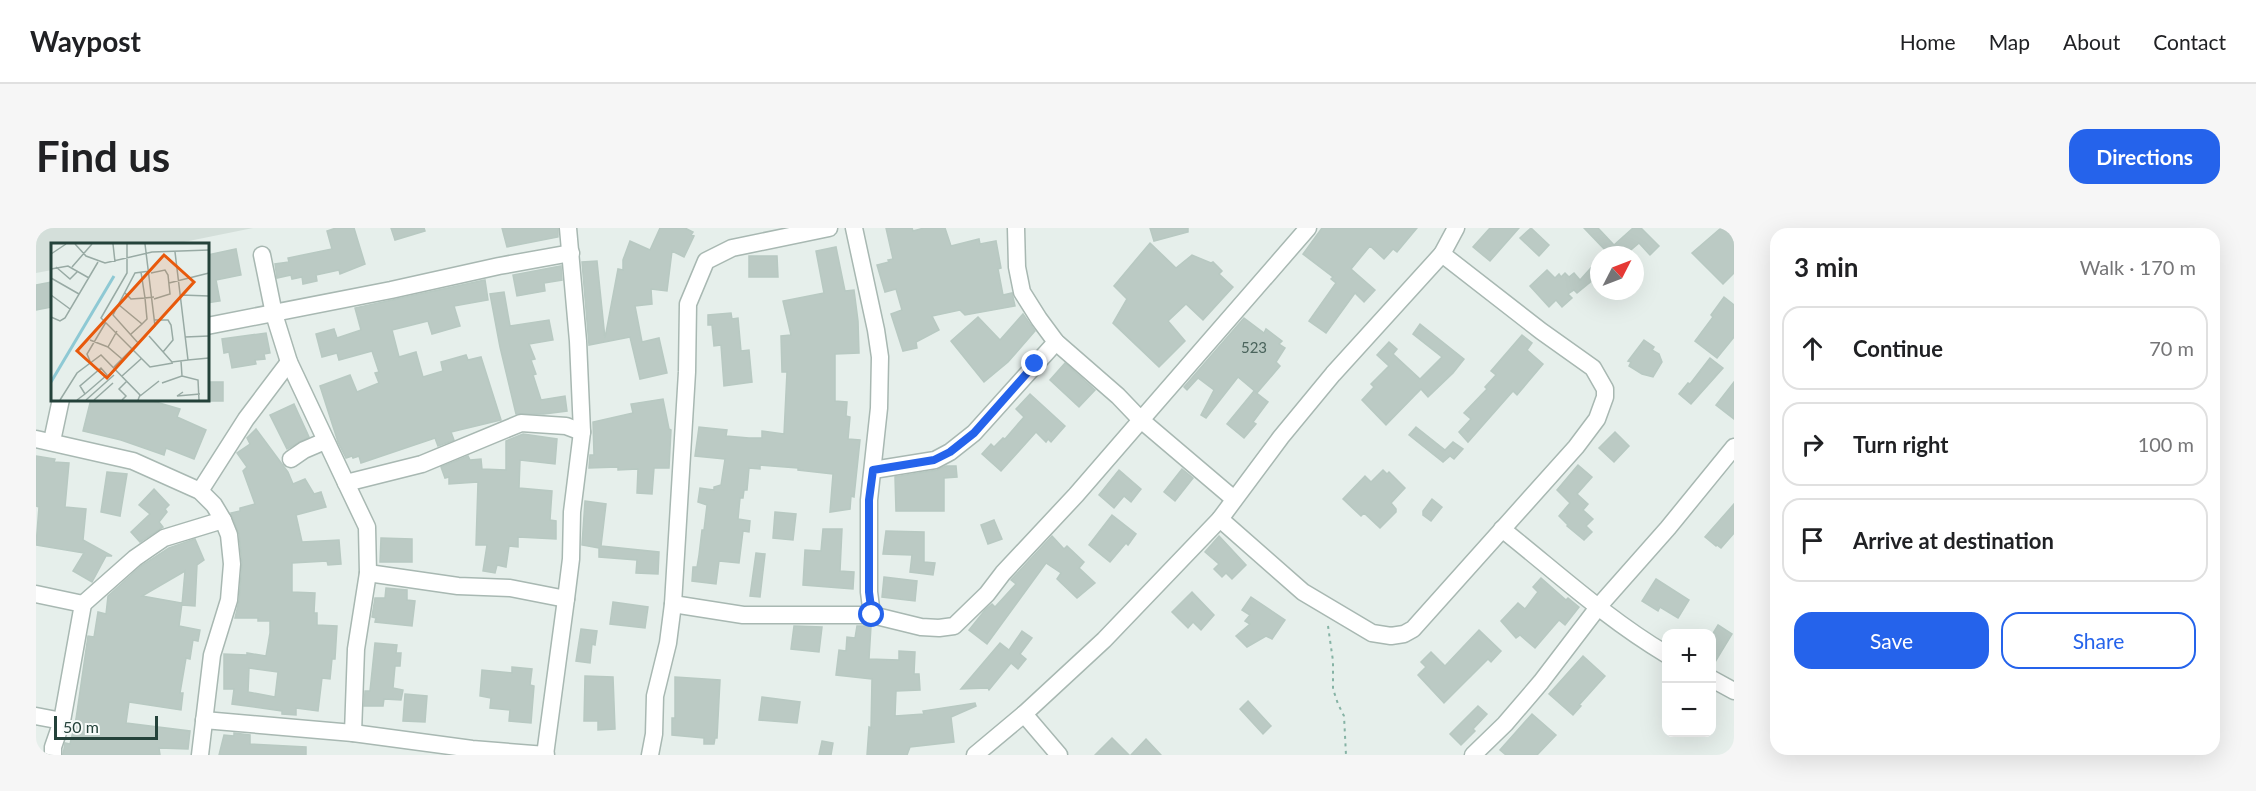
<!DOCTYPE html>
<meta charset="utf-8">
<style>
body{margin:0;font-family:Lato,sans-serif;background:#f6f6f6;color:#202124}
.controls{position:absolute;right:18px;bottom:18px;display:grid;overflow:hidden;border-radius:12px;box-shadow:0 6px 24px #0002}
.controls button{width:54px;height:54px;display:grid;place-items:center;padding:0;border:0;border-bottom:2px solid #e0e0e0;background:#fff;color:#202124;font:30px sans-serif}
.compass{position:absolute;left:1554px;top:18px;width:54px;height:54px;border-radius:50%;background:#fff;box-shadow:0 6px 24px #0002;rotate:48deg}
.scale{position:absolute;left:18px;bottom:15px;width:104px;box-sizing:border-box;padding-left:6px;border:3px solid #24423a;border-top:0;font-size:16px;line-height:21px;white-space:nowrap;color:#24423a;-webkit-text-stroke:4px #f7fbf9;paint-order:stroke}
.stop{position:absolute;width:18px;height:18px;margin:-14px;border:4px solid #2563eb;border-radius:50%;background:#fff}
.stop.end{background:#2563eb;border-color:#fff;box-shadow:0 2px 6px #0008}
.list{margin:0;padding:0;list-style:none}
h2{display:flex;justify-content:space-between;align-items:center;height:78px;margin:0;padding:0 24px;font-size:26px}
h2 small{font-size:20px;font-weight:400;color:#757577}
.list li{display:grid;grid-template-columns:39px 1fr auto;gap:18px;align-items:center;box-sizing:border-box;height:84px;margin:0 12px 12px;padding:0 12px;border:2px solid #e0e0e0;border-radius:18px}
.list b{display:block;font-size:22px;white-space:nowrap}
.list em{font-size:20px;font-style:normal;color:#757577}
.actions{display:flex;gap:12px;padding:18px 24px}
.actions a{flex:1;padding:14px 0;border:2px solid #2563eb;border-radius:18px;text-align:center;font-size:21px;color:#2563eb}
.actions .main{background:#2563eb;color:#fff}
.icon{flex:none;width:33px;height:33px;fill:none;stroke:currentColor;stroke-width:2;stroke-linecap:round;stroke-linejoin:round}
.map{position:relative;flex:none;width:1698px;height:527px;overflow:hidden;border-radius:18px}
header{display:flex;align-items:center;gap:36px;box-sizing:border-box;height:84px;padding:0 30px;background:#fff;border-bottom:2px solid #e0e0e0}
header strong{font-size:28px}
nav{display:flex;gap:33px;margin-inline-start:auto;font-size:21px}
.intro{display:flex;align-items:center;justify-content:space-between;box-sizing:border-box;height:144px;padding:0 36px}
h1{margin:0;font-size:42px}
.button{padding:15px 27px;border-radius:18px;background:#2563eb;color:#fff;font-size:21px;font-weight:700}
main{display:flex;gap:36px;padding:0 36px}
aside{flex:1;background:#fff;border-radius:18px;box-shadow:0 6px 24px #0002}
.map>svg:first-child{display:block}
.built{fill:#d4dfda}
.building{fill:#bbcac4;stroke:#b8c9c2;stroke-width:1.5;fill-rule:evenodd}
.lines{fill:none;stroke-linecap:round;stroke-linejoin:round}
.street-casing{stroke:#a8b8b2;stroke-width:19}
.path{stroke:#86b3a5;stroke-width:2;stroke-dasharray:3 4.5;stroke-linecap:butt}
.street{stroke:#fff;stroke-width:16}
.route{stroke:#2563eb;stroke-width:8}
.labels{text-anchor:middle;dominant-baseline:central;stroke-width:4.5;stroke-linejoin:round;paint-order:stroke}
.number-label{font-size:15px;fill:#4a645c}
.inset-river{fill:none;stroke:#8ec9d4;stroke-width:3}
.inset-road{fill:none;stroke:#98aaa4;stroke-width:1.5}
.view{fill:#e8590c;fill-opacity:0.15;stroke:#e8590c;stroke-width:3}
.inset-edge{fill:none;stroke:#24423a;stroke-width:3}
</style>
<header>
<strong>Waypost</strong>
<nav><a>Home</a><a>Map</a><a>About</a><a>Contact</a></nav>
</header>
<div class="intro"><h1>Find us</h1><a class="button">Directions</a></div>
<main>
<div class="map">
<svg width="1698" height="527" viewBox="0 0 1698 527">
<rect width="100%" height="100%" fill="#e6efeb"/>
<!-- built -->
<polygon class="built" points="0,0 217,0 138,16 16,16 16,42 0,45"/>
<!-- building -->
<g class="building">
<polygon points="300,0 318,0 329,36 304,46 303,42 280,47 281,53 267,56 266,49 256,51 255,47 241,50 239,36 253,34 252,30 296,21 291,3"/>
<polygon points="355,0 388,0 389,3 359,12"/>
<polygon points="466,0 522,0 522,9 471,19"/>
<polygon points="624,0 649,0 657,4 655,7 658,8 648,29 636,23 631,63 615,61 616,76 599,78 606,114 623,110 631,145 604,151 594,109 553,117 546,34 561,33 569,110 582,41 587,42 587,32 594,13 614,22"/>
<polygon points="850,0 876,0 877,3 888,0 909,0 915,18 943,11 944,16 960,13 965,40 962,41 967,67 976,65 979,78 929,87 924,82 896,88 903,102 880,114 881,120 867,123 855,86 866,82 860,61 849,64 841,37 853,34 852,32 857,31"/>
<polygon points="1114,0 1152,0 1152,4 1118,13"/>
<polygon points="1286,0 1381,0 1361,24 1357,21 1348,31 1334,18 1315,41 1339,62 1328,74 1319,65 1290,105 1273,93 1300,55 1295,51 1297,49 1267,26"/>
<polygon points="1454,0 1483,0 1454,33 1437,19"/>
<polygon points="1495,0 1513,17 1503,28 1484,10"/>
<polygon points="1548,0 1562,0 1578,17 1597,0 1605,0 1623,18 1614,27 1603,15 1589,27 1568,27 1571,24"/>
<polygon points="1685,0 1698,0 1698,45 1687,56 1656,25"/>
<polygon points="1114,15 1140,40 1156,27 1175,35 1177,34 1186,43 1183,46 1197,59 1167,92 1150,76 1132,93 1149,113 1123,139 1077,95 1091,71 1078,58"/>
<polygon points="800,19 809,63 818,62 822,93 823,125 799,126 799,173 811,174 810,188 814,189 812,211 824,212 818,269 815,268 814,281 794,284 797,246 762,242 762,240 724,237 724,241 713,240 711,262 708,262 707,270 704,270 702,291 714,293 713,304 707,303 703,335 683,333 680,356 656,353 657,339 661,339 663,327 666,302 668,302 671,277 662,274 664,260 678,262 678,259 685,257 689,231 659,228 663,199 691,202 690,208 713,210 726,210 726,203 748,206 751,144 746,144 745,108 755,107 747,73 788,65 780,23"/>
<polygon points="200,21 205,47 180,52 184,73 171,75 171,27"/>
<polygon points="713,28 741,28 742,49 713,49"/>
<polygon points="1563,31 1563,47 1541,65 1538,62 1532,66 1536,70 1526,79 1520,72 1513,79 1494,58 1511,42 1519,50 1523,46 1525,49 1529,45 1533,49 1538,45 1544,52"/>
<polygon points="525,38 526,52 508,55 509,63 481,68 477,47"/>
<polygon points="449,52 452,72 418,78 424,98 396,106 392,93 356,102 363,129 380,124 387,149 407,143 405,134 430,127 432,132 445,129 465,192 415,204 418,212 402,218 399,210 325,235 323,228 317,230 316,228 310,230 302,214 284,158 314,147 321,164 343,155 339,145 343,144 336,123 303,132 301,125 286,129 280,106 298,101 301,110 325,102 319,80"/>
<polygon points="16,54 16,79 0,82 0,57"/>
<polygon points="468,64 474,98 513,92 517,112 493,116 499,131 495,132 500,146 497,147 505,172 529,168 531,183 508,186 480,186 464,119 454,66"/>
<polygon points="1688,69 1698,77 1698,109 1681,130 1659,113 1677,89 1675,87"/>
<polygon points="695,85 696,91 702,90 705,123 713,122 716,154 688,158 685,117 678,118 676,97 672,97 672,87"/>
<polygon points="987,86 999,103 972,134 948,154 915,113 942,89 964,112"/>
<polygon points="1208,90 1228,105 1230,101 1246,113 1243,116 1249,120 1240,134 1244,138 1221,165 1202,149 1170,190 1165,187 1178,162 1162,150 1151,162 1148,159"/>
<polygon points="1384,96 1428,131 1417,145 1392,169 1385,161 1350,197 1326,172 1338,159 1335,156 1353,138 1341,127 1353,114 1361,121 1357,126 1384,151 1406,129 1377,106"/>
<polygon points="230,105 234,125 228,126 229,131 219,132 220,136 196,140 193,124 188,125 186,111"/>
<polygon points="1486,107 1496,115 1491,122 1507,136 1481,167 1477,163 1432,214 1423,204 1435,191 1428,185 1451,161 1449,159 1460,147 1455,143"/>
<polygon points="1608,112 1618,119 1616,122 1623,126 1626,134 1617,149 1606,146 1593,138 1595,134 1592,133"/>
<polygon points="1674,130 1687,140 1655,176 1643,166 1652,155 1654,156"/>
<polygon points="1029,135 1059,162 1043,179 1014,152"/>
<rect x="171" y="154" width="16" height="19"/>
<polygon points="1698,154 1698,191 1680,177"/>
<polygon points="1218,163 1232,174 1217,194 1220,196 1208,210 1191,196"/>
<polygon points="994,166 1029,198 1015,214 1012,211 1010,214 1000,204 965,243 946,226 955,216 958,219 967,210 969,211 988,189 980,181"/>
<polygon points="55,171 110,171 144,181 141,189 170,202 158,231 130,220 128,227 85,212 47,203"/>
<polygon points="627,171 633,201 635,202 633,240 618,240 616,266 601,265 602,241 582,242 582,239 553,240 554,227 558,227 557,194 597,185 595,176"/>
<polygon points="258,176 273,209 251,221 234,187"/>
<polygon points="1380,199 1409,222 1417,214 1427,221 1418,231 1414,228 1407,234 1373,207"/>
<path d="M220 201 252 244 257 256 269 251 278 266 285 264 290 279 260 287 266 314 303 312 305 336 292 337 291 333 256 335V364L279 365 278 385H281V397L301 398 299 431H296L294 451 286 450 282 483 260 480V487L246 486V483L196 476 198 461H188V426L211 427V425L230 428 234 405V393H222V390H199L203 373 206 335 203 306 195 285 204 283V280L219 276 207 243 211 239 201 225 214 216 211 210ZM213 440 242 444 239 469 212 464Z"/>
<polygon points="1579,204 1593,218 1578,234 1563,220"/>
<polygon points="487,206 521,211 519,236 484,232 483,260 516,263 514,292 520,293 520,311 482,309 482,319 473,318 470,339 461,337 459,345 447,343 451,317 440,317 442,254 413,256 413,249 409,250 405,239 432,228 434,232 445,231 446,241 470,242 470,213"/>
<polygon points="0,228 19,231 18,234 33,235 29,279 50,281 47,312 76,328 70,328 56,354 37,343 48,325 0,317 3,279 0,278"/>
<polygon points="1542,237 1556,249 1541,266 1552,276 1547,282 1557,291 1550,298 1556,304 1548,312 1531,298 1532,297 1523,288 1534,275 1521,262"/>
<polygon points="910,238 920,238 921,249 908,250 908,283 860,283 859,249 901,242"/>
<polygon points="1146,241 1157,250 1139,273 1128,264"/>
<polygon points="1083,242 1105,261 1095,274 1088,268 1078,280 1063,267"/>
<polygon points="1347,242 1351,246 1353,244 1369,260 1355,275 1360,281 1360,284 1344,300 1328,285 1325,288 1307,271 1329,248 1335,254"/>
<polygon points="71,244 91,246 84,288 65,284"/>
<polygon points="118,261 133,277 129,281 131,284 123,294 127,299 104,314 95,304 114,286 103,277"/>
<polygon points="1396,271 1406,279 1395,293 1387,287 1387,283"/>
<polygon points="549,273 570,276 565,318 623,324 622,346 600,345 601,332 563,329 563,320 546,317"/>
<polygon points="1698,276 1698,305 1685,320 1681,317 1680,318 1669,309"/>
<polygon points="739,284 760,286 757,312 737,310"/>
<polygon points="1076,287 1100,306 1092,317 1090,315 1074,334 1053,317"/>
<polygon points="958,292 966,311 952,316 945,297"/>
<polygon points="787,301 806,301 804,343 818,344 817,361 767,357 769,322 785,323"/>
<polygon points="850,303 888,304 888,334 899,335 897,347 874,344 876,327 847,326"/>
<polygon points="1016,308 1028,321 1031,318 1048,334 1043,340 1059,355 1041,370 1021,351 1025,345 1010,335 951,416 933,402 949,382 956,376 959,379 980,356 975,352"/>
<polygon points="1183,308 1210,337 1196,351 1190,345 1186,349 1178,341 1183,336 1169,324"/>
<polygon points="345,310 376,311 376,334 344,334"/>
<polygon points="159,311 168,332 161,337 159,378 146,377 149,343 106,368 146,375 143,398 164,402 162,413 157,412 154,431 150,430 144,465 147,465 145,482 93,474 90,495 154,503 152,521 123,520 124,527 27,527 29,515 34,516 40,491 52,408 58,409 62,384 70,386 72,368 105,338 133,320"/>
<polygon points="720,325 729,326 724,369 714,368"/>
<polygon points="848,349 881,353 879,373 846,369"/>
<polygon points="1505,350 1530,372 1532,370 1543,379 1529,397 1523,392 1499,420 1484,407 1480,410 1465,393 1482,375 1489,381 1502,364 1497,359"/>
<polygon points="1620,351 1653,372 1642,390 1624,379 1622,383 1606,373"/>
<polygon points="350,360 371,362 371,372 379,373 376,398 339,394 340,390 336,389 339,370 349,370"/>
<polygon points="1156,364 1178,387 1165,402 1157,394 1152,400 1136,384"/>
<polygon points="1215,369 1249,392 1236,411 1230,408 1211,419 1200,408 1214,396 1209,393 1214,387 1206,382"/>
<polygon points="577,374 612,379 609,400 574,396"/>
<polygon points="1682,397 1696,406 1676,439 1676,407"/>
<polygon points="758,398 786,399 783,424 755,421"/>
<polygon points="821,398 835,398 833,431 863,432 863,423 879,424 878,446 883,446 884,462 860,463 859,488 888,486 887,483 939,475 940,478 915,489 918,514 874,519 871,527 831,527 833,499 835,500 836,451 800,447 803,422 810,423 811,409 819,410"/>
<polygon points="545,401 561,403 559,417 556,416 554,435 540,433"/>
<polygon points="1443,402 1465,423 1455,434 1452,431 1408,475 1382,447 1390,439 1385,434 1395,424 1409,438"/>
<polygon points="986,403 996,410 984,426 990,431 982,441 975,435 953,462 952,460 925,461 964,415 973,422"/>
<polygon points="339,415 361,417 360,425 365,425 364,438 359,438 357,460 367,462 365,472 348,471 347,478 328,478 329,463 334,463"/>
<polygon points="1547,428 1569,448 1543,477 1545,478 1537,487 1513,466"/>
<polygon points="476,439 496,441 494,457 498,458 495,495 473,493 474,482 454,480 455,470 444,468 446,442 476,445"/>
<polygon points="549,448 577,449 579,501 562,502 562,493 548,493"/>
<polygon points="639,449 684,452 681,510 679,510 678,516 668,516 668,510 636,507 636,490 639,490"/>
<polygon points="369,466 391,468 389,494 367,493"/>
<polygon points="726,469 764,474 761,495 723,492"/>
<polygon points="1212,473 1235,498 1227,506 1204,481"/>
<polygon points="1442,478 1451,486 1437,501 1439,503 1425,517 1414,506"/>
<polygon points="1496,486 1520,507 1501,527 1470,527 1464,522"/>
<polygon points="198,505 214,507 214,516 270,519 270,527 183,527 188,507 198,508"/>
<polygon points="1076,510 1093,527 1059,527"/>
<polygon points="1110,511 1125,527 1095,527"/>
<polygon points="786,513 797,515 795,527 783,527"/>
</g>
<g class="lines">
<!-- street casing -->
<g class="street-casing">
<g id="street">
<polyline points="980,0 981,39 986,64 1003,91 1020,114 1082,168 1105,192 1272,0"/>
<polyline points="226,27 238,86 253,134 310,255"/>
<polyline points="171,98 355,62 463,38 535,25"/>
<polyline points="0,211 97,233 164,263 178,277 187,292 193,307 196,336 193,372 176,427 164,527"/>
<polyline points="16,213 25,171"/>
<polyline points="255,231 268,222 289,213"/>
<polyline points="837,242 899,232 914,224 938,205 1020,114"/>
<polyline points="164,263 210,191 253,134"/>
<polyline points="1184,291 1267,364 1336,405 1355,408 1368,406 1377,401 1540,219 1561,191 1569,169 1569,161 1557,140 1505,103 1406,26"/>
<path d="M1466 301C1519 343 1571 391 1630 426"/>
<polyline points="332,345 422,358 474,360 530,371"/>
<polyline points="0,366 47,376 26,493 0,488"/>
<polyline points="47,376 99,330 128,310 187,292"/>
<polyline points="637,376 707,387 836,387 833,364 833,272 843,180 844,129 840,102 818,0"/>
<polyline points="836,387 885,399 903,400 918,398 951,366 967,345 1040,267 1105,192 1198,271"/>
<polyline points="1676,451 1698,463"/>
<polyline points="988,486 1023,527"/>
<polyline points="168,492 317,505 436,521 510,527"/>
<polyline points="317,505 320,421 332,345 331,299 310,255 386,236 485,195 530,198 546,204"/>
<polyline points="17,527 17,519 26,493"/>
<polyline points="509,527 530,371 535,331 536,284 546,204 542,113 532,0"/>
<polyline points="614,527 618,506 619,468 632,415 637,376 651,144 652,76 670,33 696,20 793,0"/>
<polyline points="939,527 988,486 1068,412 1184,291 1245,209 1297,146 1406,26 1420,0"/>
<polyline points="1437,527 1469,496 1505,454 1563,378 1632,300 1698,219"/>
</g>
</g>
<!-- path -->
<polyline class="path" points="1292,398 1297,433 1297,461 1302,476 1308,488 1310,527"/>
<!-- street -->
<use href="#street" class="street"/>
</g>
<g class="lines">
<!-- route -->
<polyline class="route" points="836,387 833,364 833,272 837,242 898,232 914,224 938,205 999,136"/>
</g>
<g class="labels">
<!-- number labels -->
<g class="number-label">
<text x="1218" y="119">523</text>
</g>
</g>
<!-- overview -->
<g transform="translate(15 15)">
<rect width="158" height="158" fill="#e6efeb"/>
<path class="inset-river" d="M0 139 63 33"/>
<path class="inset-road" d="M24 1 35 13 54 20 101 9 158 7M62 1 64 19M76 1V30L50 75 99 124 122 120M124 9 137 117 158 115M0 11 15 1M5 24 19 36 27 28M21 24 41 1M0 26 17 23 38 35M100 30 114 27 117 32 119 51 103 56M0 35 28 51M118 40 158 30M74 50 80 56 94 55 90 29M0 52 19 66M130 52 158 53M68 62 91 81 80 91M0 74 9 78 14 75 47 19M104 77H117L120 82 122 97 112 109M91 81 96 76 94 55 103 54M66 88 57 104 71 116M98 93 121 119 137 117M134 94 158 93M39 97 57 104M88 101 62 72 84 30 99 28M39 118 36 111 55 79M63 124 104 83 94 1M71 133 91 115M131 133 147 137 148 157M111 140 131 133 130 118M132 149 126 153 149 151M89 153 108 138M9 157 26 130 50 112 89 152 87 157M26 157 34 151 56 132 50 125 29 143 34 151M35 157 63 132M43 157 62 140M71 157 75 153 68 146 76 138"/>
<path class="view" d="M113 12 143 39 56 135 26 108Z"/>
<rect width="158" height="158" class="inset-edge"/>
</g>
</svg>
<div class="controls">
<button>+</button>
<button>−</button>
</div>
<svg class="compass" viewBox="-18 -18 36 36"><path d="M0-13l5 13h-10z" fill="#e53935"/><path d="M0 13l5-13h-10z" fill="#757577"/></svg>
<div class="scale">50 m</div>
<div class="stop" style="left:836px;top:387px"></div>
<div class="stop end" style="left:999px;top:136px"></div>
</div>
<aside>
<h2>3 min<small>Walk · 170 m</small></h2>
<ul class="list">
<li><svg class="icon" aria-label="ahead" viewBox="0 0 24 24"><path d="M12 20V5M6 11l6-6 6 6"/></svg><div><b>Continue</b></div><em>70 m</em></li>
<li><svg class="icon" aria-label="right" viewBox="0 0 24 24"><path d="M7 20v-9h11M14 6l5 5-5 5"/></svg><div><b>Turn right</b></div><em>100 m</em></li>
<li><svg class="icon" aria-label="arrive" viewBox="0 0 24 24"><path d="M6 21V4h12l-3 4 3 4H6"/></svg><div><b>Arrive at destination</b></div></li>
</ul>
<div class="actions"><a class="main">Save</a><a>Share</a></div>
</aside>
</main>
